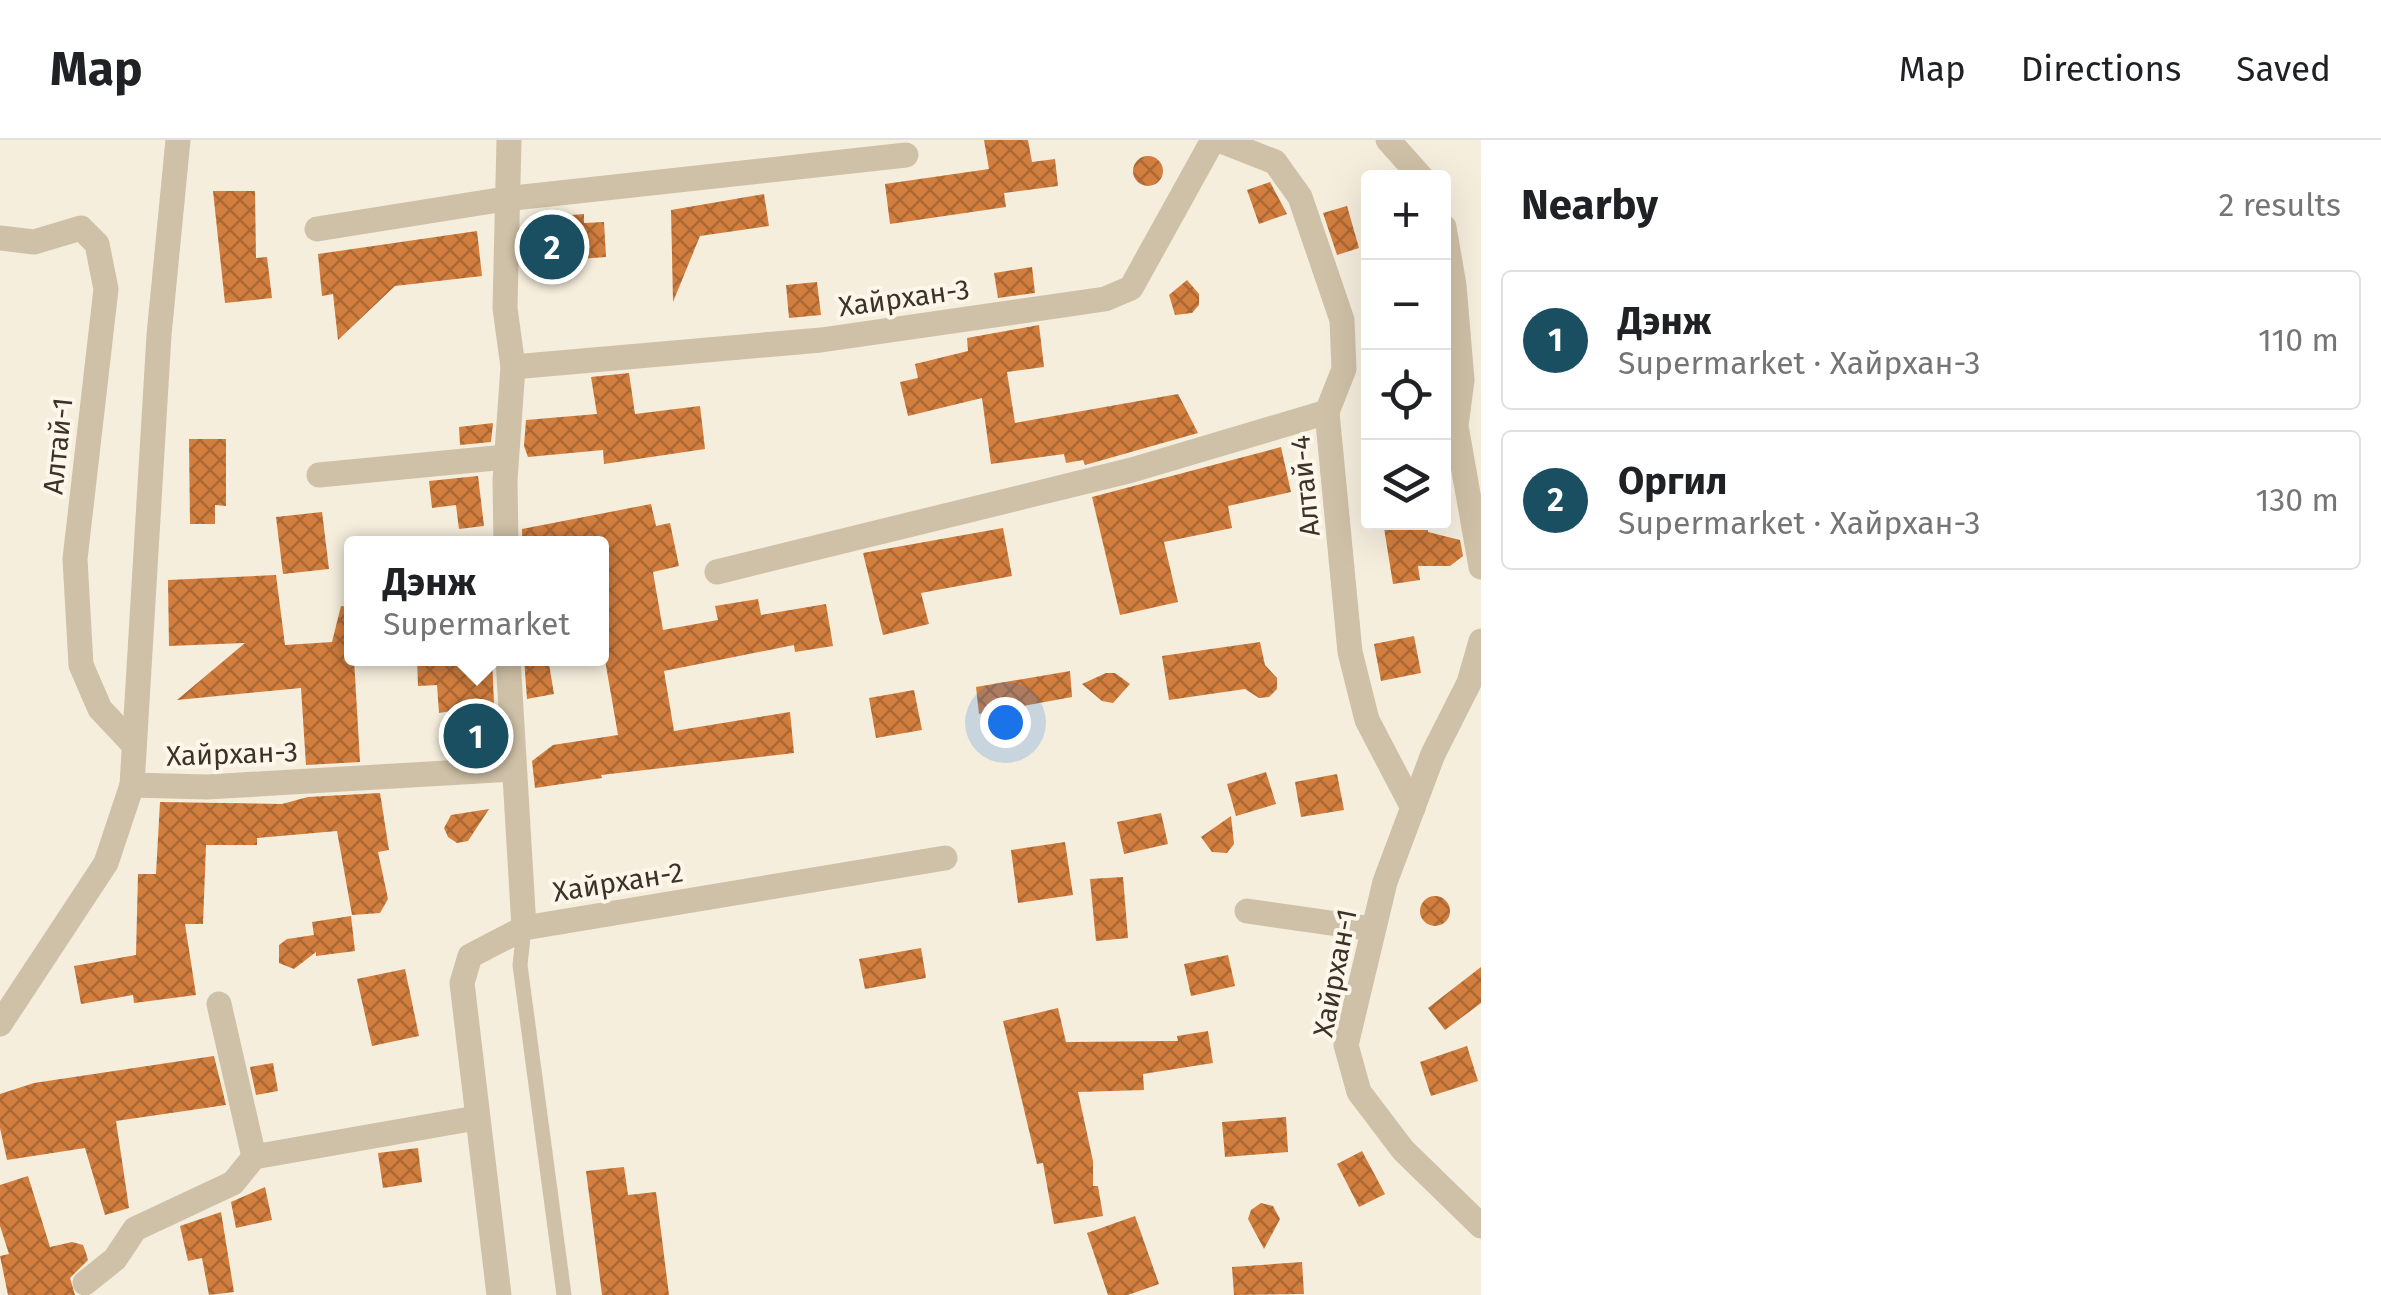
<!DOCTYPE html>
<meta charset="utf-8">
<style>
body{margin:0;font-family:"Fira Sans",sans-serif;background:#f6f6f6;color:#202124}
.controls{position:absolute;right:30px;top:30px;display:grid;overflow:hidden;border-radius:10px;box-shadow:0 10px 40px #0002}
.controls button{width:90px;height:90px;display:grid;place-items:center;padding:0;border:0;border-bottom:2px solid #e0e0e0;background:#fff;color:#202124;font:50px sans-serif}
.you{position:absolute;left:1005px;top:582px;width:35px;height:35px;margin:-25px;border:8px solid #fff;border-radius:50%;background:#1a73e8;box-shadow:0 0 0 15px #1a73e833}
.badge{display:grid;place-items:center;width:65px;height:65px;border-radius:50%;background:#194f61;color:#fff;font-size:32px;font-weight:700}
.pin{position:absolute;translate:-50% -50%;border:5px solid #fff;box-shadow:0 2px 10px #0006}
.popup{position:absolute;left:344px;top:396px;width:265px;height:130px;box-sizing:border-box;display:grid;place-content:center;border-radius:10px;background:#fff;filter:drop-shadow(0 2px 8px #0005);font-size:32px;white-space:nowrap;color:#757577}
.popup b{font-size:38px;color:#202124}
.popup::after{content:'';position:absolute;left:50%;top:100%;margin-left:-20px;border:20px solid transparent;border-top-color:#fff}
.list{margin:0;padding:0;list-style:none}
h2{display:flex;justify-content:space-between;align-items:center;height:130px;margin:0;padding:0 40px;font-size:42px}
h2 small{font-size:32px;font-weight:400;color:#757577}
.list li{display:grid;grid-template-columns:65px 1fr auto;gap:30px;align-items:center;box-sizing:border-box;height:140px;margin:0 20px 20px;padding:0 20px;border:2px solid #e0e0e0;border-radius:10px}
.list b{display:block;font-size:38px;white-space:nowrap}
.list p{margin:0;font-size:32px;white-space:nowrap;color:#757577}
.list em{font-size:32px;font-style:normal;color:#757577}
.icon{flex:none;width:55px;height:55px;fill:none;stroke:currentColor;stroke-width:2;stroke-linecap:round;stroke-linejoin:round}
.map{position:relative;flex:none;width:1481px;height:1155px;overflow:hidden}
header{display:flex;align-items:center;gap:60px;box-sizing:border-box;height:140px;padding:0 50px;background:#fff;border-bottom:2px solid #e0e0e0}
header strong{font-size:48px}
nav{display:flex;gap:55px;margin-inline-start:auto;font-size:35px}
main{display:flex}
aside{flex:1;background:#fff}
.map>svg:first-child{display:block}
.building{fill:url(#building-cross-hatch)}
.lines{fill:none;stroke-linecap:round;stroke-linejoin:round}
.lane{stroke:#cfc1a7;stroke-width:15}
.street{stroke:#cfc1a7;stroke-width:25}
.labels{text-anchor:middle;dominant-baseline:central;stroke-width:8;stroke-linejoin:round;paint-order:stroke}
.street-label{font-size:28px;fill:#3b3228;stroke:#fcf7ea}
</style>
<header>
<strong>Map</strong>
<nav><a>Map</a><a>Directions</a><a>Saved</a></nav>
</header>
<main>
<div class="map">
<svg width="1481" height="1155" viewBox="0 0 1481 1155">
<defs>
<pattern id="building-cross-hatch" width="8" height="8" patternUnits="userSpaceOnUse" patternTransform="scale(2.5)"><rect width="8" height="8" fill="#d27e3e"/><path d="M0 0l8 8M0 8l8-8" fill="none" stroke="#ac6834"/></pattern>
</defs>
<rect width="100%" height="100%" fill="#f5eedd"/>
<!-- building -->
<g class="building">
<polygon points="984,0 1028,0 1032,22 1055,19 1058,46 1004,53 1006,67 890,84 885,44 989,29"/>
<circle cx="1148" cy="31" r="15"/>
<polygon points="1270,42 1287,74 1259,84 1247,50"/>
<polygon points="213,51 255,51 256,118 267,117 272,158 225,163"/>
<polygon points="764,54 769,86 700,96 673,162 671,70"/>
<polygon points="1347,66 1359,108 1337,115 1323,73"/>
<polygon points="584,74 584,83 604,82 606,117 537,122 533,78"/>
<polygon points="477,91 482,136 395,146 338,200 333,154 322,156 318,114"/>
<polygon points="1032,127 1035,153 998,158 994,133"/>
<polygon points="1187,140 1199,154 1199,165 1192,173 1175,175 1169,155"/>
<polygon points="817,142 821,175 789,178 786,145"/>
<polygon points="1039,185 1044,227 1007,232 1015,283 1178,254 1198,293 1085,325 1083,320 1066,323 1064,314 991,324 982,258 908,276 900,242 918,238 915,224 968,211 967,198"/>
<polygon points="629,233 635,274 700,266 705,309 604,324 603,310 528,317 524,306 526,280 597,274 591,237"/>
<polygon points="493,283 491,302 460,305 459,287"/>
<polygon points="189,299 226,299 226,366 215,365 215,384 190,384"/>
<polygon points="1281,307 1291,352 1228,366 1232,388 1164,402 1178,462 1120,475 1092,357"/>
<polygon points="478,336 484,386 459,389 456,365 432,368 429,341"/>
<polygon points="651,364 656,386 670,383 679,426 653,432 663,490 718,480 715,466 758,459 761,475 826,464 833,506 795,512 794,505 664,531 674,591 790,572 794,613 601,635 602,638 535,648 532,621 553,605 618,595 601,497 601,404 522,404 522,389"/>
<polygon points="322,372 329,429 283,434 276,377"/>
<polygon points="1427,382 1428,392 1460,400 1463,416 1450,426 1418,426 1420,440 1393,444 1384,388"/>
<polygon points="1003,388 1012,436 921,453 929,484 883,495 863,413"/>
<polygon points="276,435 285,505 332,502 341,466 351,467 360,622 306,625 301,548 177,560 245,503 169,506 168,440"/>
<polygon points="1414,496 1421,533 1381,541 1374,504"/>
<polygon points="1260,502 1265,525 1277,538 1277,549 1269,557 1259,558 1245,549 1169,560 1162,516"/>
<polygon points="417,518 492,518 494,564 439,573 437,545 418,546"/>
<polygon points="524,518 548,518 554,554 527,559"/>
<polygon points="1070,531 1072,557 979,574 976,547"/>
<polygon points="1106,533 1115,533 1130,544 1113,563 1102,561 1082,544"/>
<polygon points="914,550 922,590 876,598 869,558"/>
<polygon points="1266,632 1276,664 1236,676 1227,644"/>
<polygon points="1337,634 1344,670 1301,677 1295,642"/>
<polygon points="380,653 389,710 378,712 388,759 380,773 352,775 337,691 257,698 257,705 206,705 203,784 185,784 196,855 134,863 133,855 81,864 74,826 136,815 138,734 156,734 160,662 282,664 308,657"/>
<polygon points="489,669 468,701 457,703 448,697 444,688 451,675"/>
<polygon points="1161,673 1168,704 1124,714 1117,682"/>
<polygon points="1231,676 1234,704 1227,713 1212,712 1201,697"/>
<polygon points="1065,702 1073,755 1018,763 1011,710"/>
<polygon points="1123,737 1128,798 1096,801 1090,739"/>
<circle cx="1435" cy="771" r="15"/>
<polygon points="351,776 355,811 316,816 316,812 294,829 279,823 279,805 287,799 314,795 312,782"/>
<polygon points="921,808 926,838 865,849 859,819"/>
<polygon points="1228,815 1235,846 1191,856 1184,824"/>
<polygon points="1481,827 1481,863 1445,890 1428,868"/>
<polygon points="405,829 419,896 372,906 357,839"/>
<polygon points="1058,868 1066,902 1178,901 1177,896 1208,891 1213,923 1143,934 1144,950 1078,952 1093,1021 1093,1046 1098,1046 1103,1076 1054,1084 1043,1023 1037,1024 1003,881"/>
<polygon points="1467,906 1478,941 1431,956 1420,922"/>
<polygon points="214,916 226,965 116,981 129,1068 105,1075 85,1008 7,1020 0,988 0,954 34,943"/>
<polygon points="273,923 278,951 256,955 250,927"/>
<polygon points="1286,977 1288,1012 1225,1017 1222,982"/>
<polygon points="418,1008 422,1042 383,1048 378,1013"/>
<polygon points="1362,1011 1385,1054 1359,1067 1337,1024"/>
<polygon points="624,1027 628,1055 656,1052 669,1155 602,1155 586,1031"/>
<polygon points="28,1036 50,1107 72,1102 83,1105 86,1113 88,1120 70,1138 75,1155 8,1155 0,1116 9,1114 0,1086 0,1045"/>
<polygon points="265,1047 272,1080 236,1088 231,1062"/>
<polygon points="1261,1063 1273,1066 1280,1079 1264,1109 1248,1079 1251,1070"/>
<polygon points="221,1072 234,1152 209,1155 202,1118 188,1121 180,1086"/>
<polygon points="1135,1076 1159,1144 1128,1155 1108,1155 1087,1093"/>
<polygon points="1302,1122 1304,1154 1234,1155 1232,1127"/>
</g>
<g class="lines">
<!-- lane -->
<polyline class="lane" points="524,788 520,825 564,1155"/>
<!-- street -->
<g class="street">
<polyline points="1219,0 1275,22 1300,57 1342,180 1344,229 1327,272 1350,512 1367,580 1413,668"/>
<polyline points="1388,0 1422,38"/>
<polyline points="1444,87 1454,145 1462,240 1456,286 1481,427"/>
<polyline points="317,89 505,59 906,15"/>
<polyline points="0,98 34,102 81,88 97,104 106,149 75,419 81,525 100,569 134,605"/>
<polyline points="513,227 821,200 1105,159 1131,148 1213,0"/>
<polyline points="319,335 506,317"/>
<polyline points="506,404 505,340 513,227 505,168 509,0"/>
<polyline points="717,432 1132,330 1327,272"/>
<polyline points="1481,501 1469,543 1433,614 1385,742 1346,905 1359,952 1403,1010 1481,1086"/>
<polyline points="508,518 524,788"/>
<polyline points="132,645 207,647 514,629"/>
<polyline points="1247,771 1373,789"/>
<polyline points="219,864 254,1017"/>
<polyline points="0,884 106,723 132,645 159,195 178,0"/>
<polyline points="85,1143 115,1119 135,1089 233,1043 254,1017 476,978"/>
<polyline points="499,1155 462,843 470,816 524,788 945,718"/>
</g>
</g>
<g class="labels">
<!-- street labels -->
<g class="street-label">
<text transform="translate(904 158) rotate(-8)">Хайрхан-3</text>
<text transform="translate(58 306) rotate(-84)">Алтай-1</text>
<text transform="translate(1305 346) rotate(-96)">Алтай-4</text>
<text transform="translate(232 614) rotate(-2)">Хайрхан-3</text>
<text transform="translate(618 742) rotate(-9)">Хайрхан-2</text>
<text transform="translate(1335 833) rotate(-79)">Хайрхан-1</text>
</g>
</g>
</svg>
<div class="controls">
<button>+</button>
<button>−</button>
<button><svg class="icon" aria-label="locate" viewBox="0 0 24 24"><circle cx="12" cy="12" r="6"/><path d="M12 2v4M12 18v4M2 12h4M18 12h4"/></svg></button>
<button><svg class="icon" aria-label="layers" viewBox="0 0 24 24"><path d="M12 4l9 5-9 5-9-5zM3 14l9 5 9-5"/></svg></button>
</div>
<div class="you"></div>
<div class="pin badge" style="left:476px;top:596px">1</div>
<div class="popup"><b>Дэнж</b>Supermarket</div>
<div class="pin badge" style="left:552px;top:107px">2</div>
</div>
<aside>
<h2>Nearby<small>2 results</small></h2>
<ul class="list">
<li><span class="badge">1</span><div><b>Дэнж</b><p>Supermarket · Хайрхан-3</p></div><em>110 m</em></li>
<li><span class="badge">2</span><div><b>Оргил</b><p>Supermarket · Хайрхан-3</p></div><em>130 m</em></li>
</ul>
</aside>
</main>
